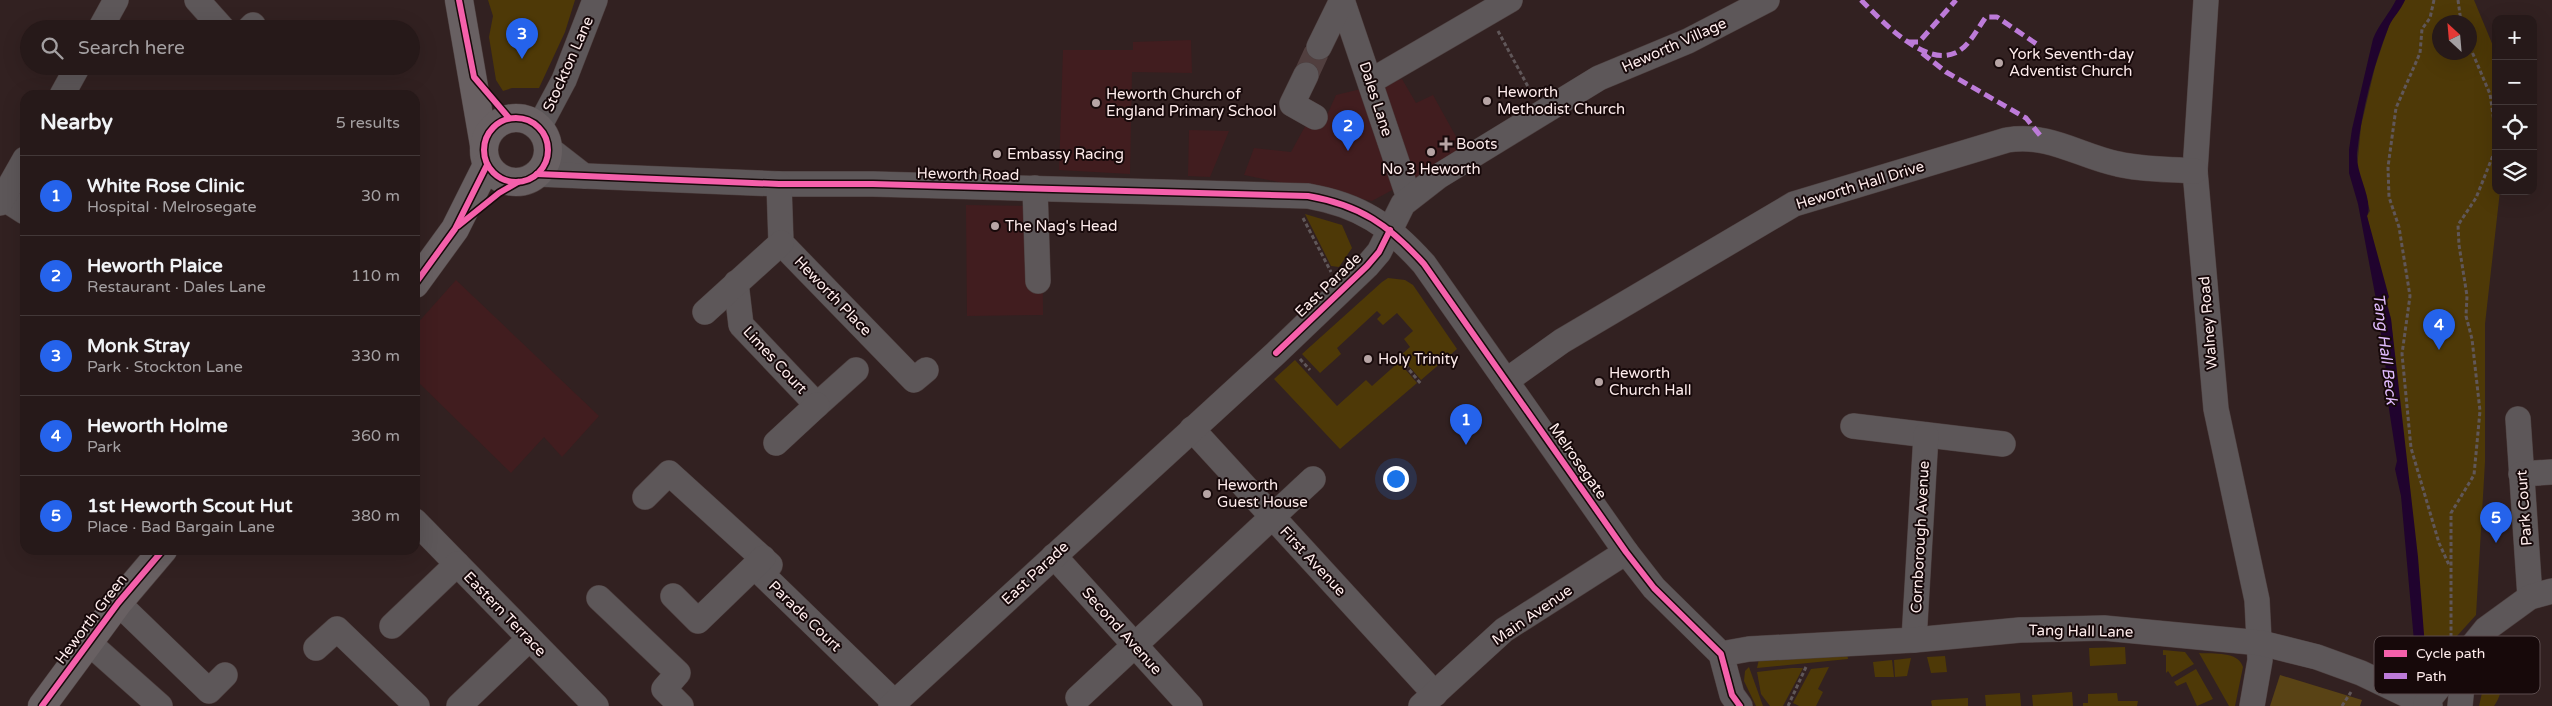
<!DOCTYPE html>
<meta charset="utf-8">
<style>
body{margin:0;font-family:"Varela Round",sans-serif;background:#322626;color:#f1f3f6}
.controls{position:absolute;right:15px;top:15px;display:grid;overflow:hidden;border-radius:10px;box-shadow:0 5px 20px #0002}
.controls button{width:45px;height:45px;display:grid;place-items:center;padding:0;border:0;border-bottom:1px solid #423838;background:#261919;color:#f1f3f6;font:25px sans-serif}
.compass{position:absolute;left:2432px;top:15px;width:45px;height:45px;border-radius:50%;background:#261919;box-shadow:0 5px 20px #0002;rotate:334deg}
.you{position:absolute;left:1395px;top:478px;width:18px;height:18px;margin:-12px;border:4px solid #fff;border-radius:50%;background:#1a73e8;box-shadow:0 0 0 8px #1a73e833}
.badge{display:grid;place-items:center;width:32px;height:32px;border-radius:50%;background:#2563eb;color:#fff;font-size:16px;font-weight:700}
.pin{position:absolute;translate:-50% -41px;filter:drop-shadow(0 1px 2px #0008)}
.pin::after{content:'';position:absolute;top:26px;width:18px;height:15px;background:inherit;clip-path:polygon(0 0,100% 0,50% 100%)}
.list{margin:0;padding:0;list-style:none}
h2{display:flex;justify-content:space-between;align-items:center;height:65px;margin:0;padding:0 20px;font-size:21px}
h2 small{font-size:16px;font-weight:400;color:#a4a0a2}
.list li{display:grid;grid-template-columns:32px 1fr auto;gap:15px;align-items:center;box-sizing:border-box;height:80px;padding:0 20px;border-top:1px solid #423838}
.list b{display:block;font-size:19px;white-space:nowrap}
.list p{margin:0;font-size:16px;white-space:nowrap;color:#a4a0a2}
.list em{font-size:16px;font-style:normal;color:#a4a0a2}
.icon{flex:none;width:28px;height:28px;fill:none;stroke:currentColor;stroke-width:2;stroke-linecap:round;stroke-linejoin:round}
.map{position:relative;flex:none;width:2552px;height:706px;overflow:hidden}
.search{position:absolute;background:#261919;box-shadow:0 5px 20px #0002;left:20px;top:20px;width:400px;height:55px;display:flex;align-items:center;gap:12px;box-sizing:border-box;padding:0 18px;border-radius:28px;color:#a4a0a2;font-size:19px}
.panel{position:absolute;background:#261919;box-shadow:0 5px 20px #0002;left:20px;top:90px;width:400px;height:465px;border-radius:15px}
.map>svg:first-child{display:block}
.built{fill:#411d1f}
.green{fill:#4e3907;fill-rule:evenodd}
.forest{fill:#594315}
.water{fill:#20032e}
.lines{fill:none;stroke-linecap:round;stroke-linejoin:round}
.stream{stroke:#20032e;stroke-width:5.5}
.minor-tunnel{stroke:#513f3f;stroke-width:25;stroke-dasharray:25 12;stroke-linecap:butt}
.minor-casing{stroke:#4d3f3f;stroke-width:26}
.major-casing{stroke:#4d3f3f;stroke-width:29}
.path{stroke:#605759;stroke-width:3;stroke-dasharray:4 2.5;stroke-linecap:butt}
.minor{stroke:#5d5759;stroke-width:25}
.major{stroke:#686062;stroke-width:28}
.quiet{stroke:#bd7bd9;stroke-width:5;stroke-dasharray:10 5;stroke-linecap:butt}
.cycleway-casing{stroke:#17090a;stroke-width:9}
.cycleway{stroke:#f560ab;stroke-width:6}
.poi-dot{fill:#b7a5a5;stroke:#17090a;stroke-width:2}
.labels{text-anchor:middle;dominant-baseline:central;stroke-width:4;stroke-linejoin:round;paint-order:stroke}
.street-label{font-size:15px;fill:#feecec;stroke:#17090a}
.poi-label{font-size:15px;fill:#feecec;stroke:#17090a;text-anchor:start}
.water-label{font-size:16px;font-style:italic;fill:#e0bbfd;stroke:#17090a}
.key{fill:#17090a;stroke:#5c4d4e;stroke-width:1}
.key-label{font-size:14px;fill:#feecec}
</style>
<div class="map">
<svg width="2552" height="706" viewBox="0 0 2552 706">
<rect width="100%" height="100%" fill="#322121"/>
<!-- built -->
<g class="built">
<polygon points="1191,40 1192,73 1132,72 1130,174 1059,170 1063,50 1133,50 1133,42"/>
<polygon points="1402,79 1416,103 1433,95 1464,151 1372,201 1244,175 1254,148 1291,152 1308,121 1322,126 1336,95"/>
<polygon points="1189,130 1229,131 1210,177 1188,176"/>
<polygon points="966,205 1042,206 1043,315 967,316"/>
<polygon points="456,280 599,416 562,457 544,437 511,473 415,379 415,326"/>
</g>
<!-- green -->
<g class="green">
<polygon points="488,0 575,0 565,32 539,88 512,88 503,91 496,80 489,37 493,16"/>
<path d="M2405 0H2474L2496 53V191H2500L2485 324V462L2476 615 2447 647 2428 673 2421 675 2422 661 2391 319 2367 216 2370 211 2357 168 2361 126 2375 67 2384 40 2390 23ZM2440 22H2470V52H2440Z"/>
<polygon points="1305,214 1342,225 1352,248 1339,267 1331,266"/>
<polygon points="1388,278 1405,280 1413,285 1457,349 1421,380 1400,356 1410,347 1404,339 1413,331 1397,313 1383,325 1377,319 1381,315 1377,311 1337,348 1341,354 1320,373 1302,354 1382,282"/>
<polygon points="1295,360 1337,406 1366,380 1372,386 1399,362 1417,383 1340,449 1274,379"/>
<polygon points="2125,647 2126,664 2090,666 2089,648"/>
<polygon points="2163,650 2185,652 2194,664 2172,677 2168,671 2166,673 2166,655 2163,655"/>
<path d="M2199 653C2214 654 2238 651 2243 667L2235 706H2229Z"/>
<path d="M2500 653C2503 670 2505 691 2494 706H2479L2487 671Z"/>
<polygon points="1847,654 1848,659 1757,668 1759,659"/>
<polygon points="1945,656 1947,672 1931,673 1927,657"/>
<polygon points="1911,658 1907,676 1895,677 1894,660"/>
<polygon points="1892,660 1894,677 1875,677 1873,662"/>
<polygon points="1749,667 1763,706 1756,706 1744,681 1745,671"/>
<polygon points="1829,667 1818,689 1823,692 1816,706 1799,706 1793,703 1811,669"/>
<polygon points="1792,668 1803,668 1783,706 1770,706 1761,694 1757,672"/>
<polygon points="2196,669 2213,699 2197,706 2186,682 2177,686 2174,682"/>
<polygon points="2072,692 2073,706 2033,706 2032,695"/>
<polygon points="2020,693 2021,706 1986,706 1985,695"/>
<polygon points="2117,693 2118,701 2138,701 2137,706 2083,706 2083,703 2088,703 2088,694"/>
<polygon points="1968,698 1968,706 1932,706 1931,701 1933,700"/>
</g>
<!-- forest -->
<polygon class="forest" points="2280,675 2362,700 2360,706 2270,706"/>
<!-- water -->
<path class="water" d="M2396 0H2405C2401 10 2393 17 2389 26 2373 66 2362 110 2357 153 2355 173 2374 200 2367 216L2389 297 2386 302 2391 319 2418 557 2425 647 2421 675 2404 670 2414 641 2401 496 2395 469 2397 461 2387 396 2385 357 2383 351 2378 310 2358 204 2349 173V150L2352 129 2373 39C2379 24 2389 14 2396 0Z"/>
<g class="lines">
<!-- stream -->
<polyline class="stream" points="2409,688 2415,665"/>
<!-- minor-tunnel -->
<polyline class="minor-tunnel" points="1306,75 1319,47"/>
<!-- minor casing -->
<g class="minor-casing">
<g id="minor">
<polyline points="197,0 223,29"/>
<polyline points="1342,0 1409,198"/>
<polyline points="2206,0 2195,171 2216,409 2257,600 2260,660 2252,706"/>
<polyline points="100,29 116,0"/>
<polyline points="249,29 253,25"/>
<polyline points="1319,47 1342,0"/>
<polyline points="1306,75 1292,104 1315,117"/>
<polyline points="1371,81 1510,0"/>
<polyline points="62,95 78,66"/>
<polyline points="539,127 564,80 595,0"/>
<polyline points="548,148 584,176"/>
<path d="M537 174 779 184H873L1308 196C1360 205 1389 225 1424 264L1626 552 1654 588 1721 654 1732 695 1740 706"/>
<polyline points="779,184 781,243 914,380 926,370"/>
<polyline points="1035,188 1038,281"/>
<polyline points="0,196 25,212"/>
<polyline points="0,203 25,159"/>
<polyline points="736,283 741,325 817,405 856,370"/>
<polyline points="705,312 781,243"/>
<path d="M1506 381 1562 341 1794 204 2007 140C2050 133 2079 156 2118 164 2143 170 2170 169 2195 171"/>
<polyline points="2518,419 2530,597"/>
<polyline points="1853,426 2003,444"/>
<polyline points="1192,429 1435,694"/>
<polyline points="776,443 817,405"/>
<polyline points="2521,474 2552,472"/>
<polyline points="645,497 669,473 770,565 762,574 894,702"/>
<polyline points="415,521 596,706"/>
<polyline points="1054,556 1190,706"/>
<polyline points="673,596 698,621 763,558"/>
<polyline points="599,598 678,673 664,689 681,706"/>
<polyline points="118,603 209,691 225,675"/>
<polyline points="392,626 457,564"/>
<polyline points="1914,640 1926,435"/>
<polyline points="88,642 160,706"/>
<polyline points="316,648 337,629 417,706"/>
<polyline points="1721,654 1749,649 1914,640 2020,630 2104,628 2261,643 2317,657 2361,673 2430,706"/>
<polyline points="1078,698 1313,479"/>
<polyline points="2426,703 2486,629 2530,597 2552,591"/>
<polyline points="459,706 529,639"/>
<polyline points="891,706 1276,353 1367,266 1379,252 1403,204 1439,176 1599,78 1688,41 1767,0"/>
<polyline points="1421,706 1504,630 1626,552"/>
<polyline points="2460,706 2465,654"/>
</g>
</g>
<!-- major casing -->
<g class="major-casing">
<g id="major">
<polyline points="459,0 484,145"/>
<circle cx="516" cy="150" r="32"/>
<polyline points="415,284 455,229 487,165"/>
<polyline points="42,706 118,603 163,550"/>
</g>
</g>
<!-- path -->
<g class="path">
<polyline points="2434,0 2430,18 2422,29 2420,53 2396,108 2388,167 2389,197 2399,227 2410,296 2402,354 2411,448 2439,543 2449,565"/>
<polyline points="2458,0 2461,22"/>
<polyline points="1498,31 1532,94"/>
<polyline points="2470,47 2490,94 2496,136"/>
<polyline points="1303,218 1331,272"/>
<polyline points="1300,359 1310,370"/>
<polyline points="1401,360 1421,384"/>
<polyline points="2451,637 2451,513 2474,475 2480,411 2472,339 2466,316 2467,296 2459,245 2458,225 2476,198 2496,148"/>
<polyline points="1788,706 1806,667"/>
<polyline points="2342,706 2351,692"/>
</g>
<!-- minor -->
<use href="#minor" class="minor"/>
<!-- major -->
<use href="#major" class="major"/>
<!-- quiet -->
<g class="quiet">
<path d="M1861 0C1881 20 1924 67 1955 53 1969 47 1977 29 1986 17H1997L2038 45"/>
<polyline points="1908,42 1919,42 1956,0"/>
<polyline points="1922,53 1946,72 2026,118 2043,139"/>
</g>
<!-- cycleway casing -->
<g class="cycleway-casing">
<g id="cycleway">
<polyline points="459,0 474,77 509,118"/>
<circle cx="516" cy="150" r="32"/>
<path d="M537 174 779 184H873L1308 196C1360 205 1389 225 1424 264L1626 552 1654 588 1721 654 1732 695 1740 706"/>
<polyline points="458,226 499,193 518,182"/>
<polyline points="415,284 455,229 487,165"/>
<polyline points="1276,353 1367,266 1379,252 1390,230"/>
<polyline points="42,706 118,603 163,550"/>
</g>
</g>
<!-- cycleway -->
<use href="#cycleway" class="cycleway"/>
</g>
<!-- markers -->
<g class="poi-dot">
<circle cx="1999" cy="63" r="5"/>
<circle cx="1487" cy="101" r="5"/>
<circle cx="1096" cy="103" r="5"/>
<path d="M1443.5 136.5h5v5h5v5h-5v5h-5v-5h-5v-5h5z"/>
<circle cx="1431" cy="152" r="5"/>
<circle cx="997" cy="154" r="5"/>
<circle cx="995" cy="226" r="5"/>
<circle cx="1368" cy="359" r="5"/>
<circle cx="1599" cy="382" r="5"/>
<circle cx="1207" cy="494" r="5"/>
</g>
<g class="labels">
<!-- street labels -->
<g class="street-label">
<text transform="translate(1674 45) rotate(-24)">Heworth Village</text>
<text transform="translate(568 64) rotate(-66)">Stockton Lane</text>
<text transform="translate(1376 99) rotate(72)">Dales Lane</text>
<text transform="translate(968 174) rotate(1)">Heworth Road</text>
<text transform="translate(1860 185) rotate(-17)">Heworth Hall Drive</text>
<text transform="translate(1328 285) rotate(-44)">East Parade</text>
<text transform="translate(833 296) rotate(46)">Heworth Place</text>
<text transform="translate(2208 323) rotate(-95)">Walney Road</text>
<text transform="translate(775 360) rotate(47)">Limes Court</text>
<text transform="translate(1578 461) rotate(55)">Melrosegate</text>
<text transform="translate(2524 508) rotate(-94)">Park Court</text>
<text transform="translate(1920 537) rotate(-87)">Cornborough Avenue</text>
<text transform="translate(1313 561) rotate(47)">First Avenue</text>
<text transform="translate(1035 573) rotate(-43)">East Parade</text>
<text transform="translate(505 614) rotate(46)">Eastern Terrace</text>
<text transform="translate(1532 615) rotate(-35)">Main Avenue</text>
<text transform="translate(805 616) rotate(44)">Parade Court</text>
<text transform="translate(91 619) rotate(-53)">Heworth Green</text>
<text transform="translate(1122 631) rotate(48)">Second Avenue</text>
<text transform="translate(2081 631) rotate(1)">Tang Hall Lane</text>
</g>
<!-- poi labels -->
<g class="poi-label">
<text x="2009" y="54">York Seventh-day<tspan x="2009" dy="17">Adventist Church</tspan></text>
<text x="1497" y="92">Heworth<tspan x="1497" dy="17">Methodist Church</tspan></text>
<text x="1106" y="94">Heworth Church of<tspan x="1106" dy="17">England Primary School</tspan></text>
<text x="1456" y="144">Boots</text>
<text x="1007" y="154">Embassy Racing</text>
<text x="1431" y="169" text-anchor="middle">No 3 Heworth</text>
<text x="1005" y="226">The Nag's Head</text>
<text x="1378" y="359">Holy Trinity</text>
<text x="1609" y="373">Heworth<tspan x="1609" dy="17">Church Hall</tspan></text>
<text x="1217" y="485">Heworth<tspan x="1217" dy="17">Guest House</tspan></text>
</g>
<!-- water labels -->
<g class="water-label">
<text transform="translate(2385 349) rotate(83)">Tang Hall Beck</text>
</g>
</g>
<!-- legend -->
<rect x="2374" y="636" width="166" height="58" rx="8" class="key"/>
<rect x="2384" y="650" width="23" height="7" fill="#f560ab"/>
<rect x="2384" y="673" width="23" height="6" fill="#bd7bd9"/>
<g class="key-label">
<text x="2416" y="658">Cycle path</text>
<text x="2416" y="681">Path</text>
</g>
</svg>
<div class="controls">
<button>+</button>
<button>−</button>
<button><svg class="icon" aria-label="locate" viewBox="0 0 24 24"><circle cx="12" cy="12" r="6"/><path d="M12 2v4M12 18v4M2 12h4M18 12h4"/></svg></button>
<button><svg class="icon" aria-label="layers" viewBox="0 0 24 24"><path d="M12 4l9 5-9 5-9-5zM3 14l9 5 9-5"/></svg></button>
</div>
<svg class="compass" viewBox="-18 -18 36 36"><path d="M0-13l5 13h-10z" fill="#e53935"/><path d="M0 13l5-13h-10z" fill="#a4a0a2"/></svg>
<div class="you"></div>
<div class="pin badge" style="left:1466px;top:445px">1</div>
<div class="pin badge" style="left:1348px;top:151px">2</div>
<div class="pin badge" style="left:522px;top:59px">3</div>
<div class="pin badge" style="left:2439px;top:350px">4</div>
<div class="pin badge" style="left:2496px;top:543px">5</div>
<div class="search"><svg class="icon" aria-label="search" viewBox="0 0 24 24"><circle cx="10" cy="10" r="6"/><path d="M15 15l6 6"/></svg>Search here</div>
<section class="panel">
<h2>Nearby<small>5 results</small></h2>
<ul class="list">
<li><span class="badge">1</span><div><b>White Rose Clinic</b><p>Hospital · Melrosegate</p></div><em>30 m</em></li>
<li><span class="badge">2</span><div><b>Heworth Plaice</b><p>Restaurant · Dales Lane</p></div><em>110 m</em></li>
<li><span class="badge">3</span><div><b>Monk Stray</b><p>Park · Stockton Lane</p></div><em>330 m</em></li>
<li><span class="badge">4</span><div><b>Heworth Holme</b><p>Park</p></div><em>360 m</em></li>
<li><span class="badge">5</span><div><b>1st Heworth Scout Hut</b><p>Place · Bad Bargain Lane</p></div><em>380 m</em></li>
</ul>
</section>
</div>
